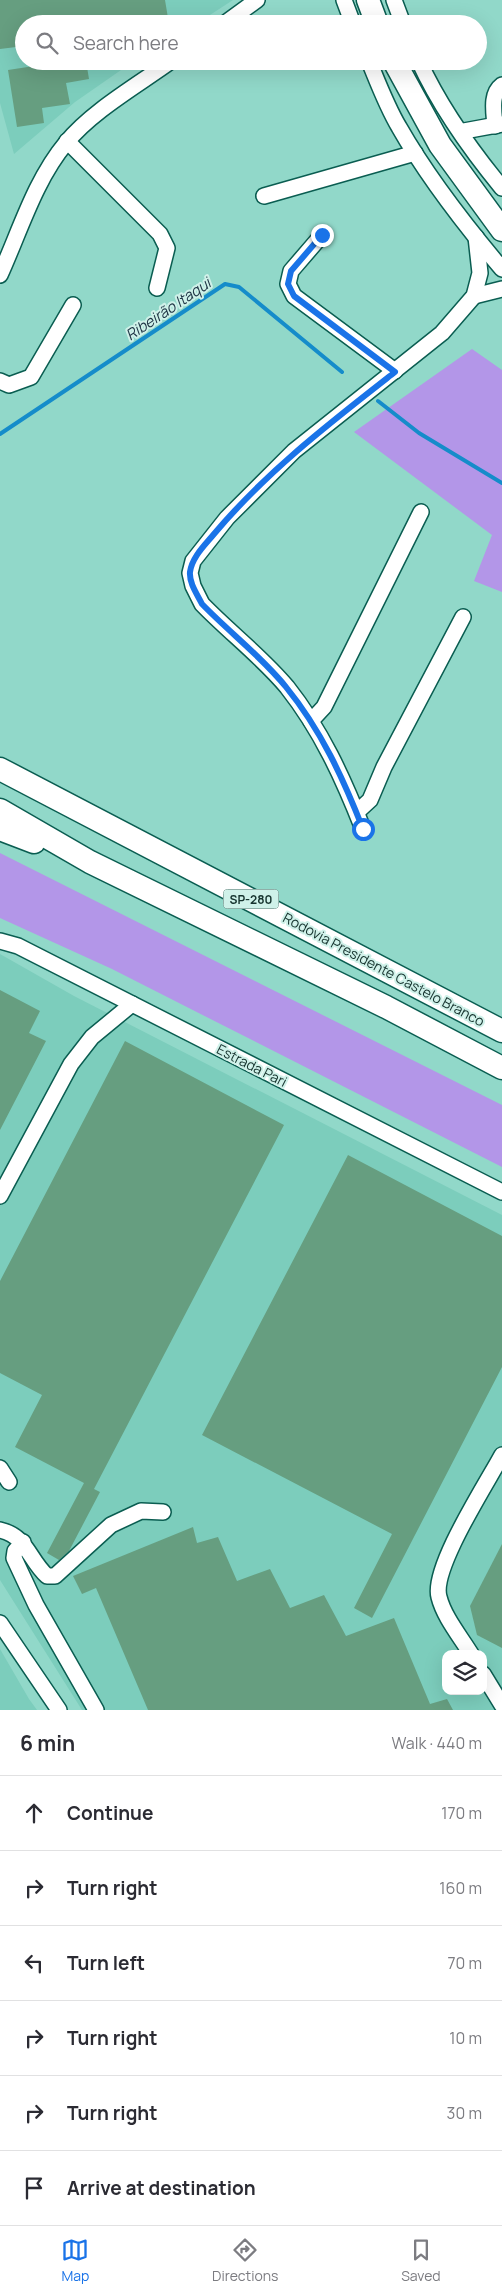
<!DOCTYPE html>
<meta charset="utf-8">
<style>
body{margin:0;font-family:Manrope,sans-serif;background:#f7f7f7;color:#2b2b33}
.controls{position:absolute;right:15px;bottom:15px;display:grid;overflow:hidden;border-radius:10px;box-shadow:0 5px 20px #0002}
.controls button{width:45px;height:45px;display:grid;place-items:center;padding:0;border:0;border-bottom:1px solid #e1e1e2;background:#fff;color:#2b2b33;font:25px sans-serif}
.stop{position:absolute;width:15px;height:15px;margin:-11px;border:4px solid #1a73e8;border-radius:50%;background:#fff}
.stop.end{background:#1a73e8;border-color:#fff;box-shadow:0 1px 5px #0008}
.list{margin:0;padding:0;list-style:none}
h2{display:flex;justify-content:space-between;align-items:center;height:65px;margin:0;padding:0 20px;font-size:21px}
h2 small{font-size:16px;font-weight:400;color:#7c7c81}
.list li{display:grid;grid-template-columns:32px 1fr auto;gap:15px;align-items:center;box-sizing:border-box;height:75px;padding:0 20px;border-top:1px solid #e1e1e2}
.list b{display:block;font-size:19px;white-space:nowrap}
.list em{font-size:16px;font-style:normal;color:#7c7c81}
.icon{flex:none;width:28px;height:28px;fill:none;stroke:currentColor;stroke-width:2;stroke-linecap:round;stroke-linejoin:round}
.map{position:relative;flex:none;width:502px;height:1710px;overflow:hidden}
.search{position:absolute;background:#fff;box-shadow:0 5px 20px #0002;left:15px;right:15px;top:15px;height:55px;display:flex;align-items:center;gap:12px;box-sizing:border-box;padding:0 18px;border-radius:28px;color:#7c7c81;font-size:19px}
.sheet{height:515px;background:#fff}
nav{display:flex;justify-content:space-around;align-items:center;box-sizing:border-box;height:70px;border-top:1px solid #e1e1e2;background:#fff;font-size:14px;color:#7c7c81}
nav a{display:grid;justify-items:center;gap:2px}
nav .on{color:#1a73e8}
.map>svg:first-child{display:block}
.built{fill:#7ccdbc;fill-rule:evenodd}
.green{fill:#b396e8}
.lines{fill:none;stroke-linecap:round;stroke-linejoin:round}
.stream{stroke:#158cca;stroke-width:4}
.building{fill:#669e80}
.minor-casing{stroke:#0a5d51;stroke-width:18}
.highway-casing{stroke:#0a5d51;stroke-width:25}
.minor{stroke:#fff;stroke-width:15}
.highway{stroke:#fff;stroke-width:22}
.route{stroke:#1a73e8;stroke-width:6}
.labels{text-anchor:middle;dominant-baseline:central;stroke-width:4;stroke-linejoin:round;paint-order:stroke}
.shield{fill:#cff1e9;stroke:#4e6c66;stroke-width:1}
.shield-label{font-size:12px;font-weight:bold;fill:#16332e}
.street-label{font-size:14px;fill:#16332e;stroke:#cff1e9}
.water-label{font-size:15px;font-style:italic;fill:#213747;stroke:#cff1e9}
</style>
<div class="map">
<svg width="502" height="1710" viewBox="0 0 502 1710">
<rect width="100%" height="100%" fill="#91d8c9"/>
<!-- built -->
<g class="built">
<polygon points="0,0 233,0 196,24 24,24 24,61 134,61 75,102 14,154 0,103"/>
<path d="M0 954 74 996 502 1215V1710H82L0 1580ZM446 1654H483V1691H446Z"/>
<polygon points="0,1649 29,1699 37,1710 0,1710"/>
</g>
<!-- green -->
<g class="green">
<polygon points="472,349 502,370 502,592 474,581 492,535 354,432"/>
<polygon points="0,853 502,1105 502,1167 112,969 0,918"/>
</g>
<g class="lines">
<!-- stream -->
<g class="stream">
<polyline points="378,401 419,433 502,483"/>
<polyline points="0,434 225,284 239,287 342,372"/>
</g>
</g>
<!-- building -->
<g class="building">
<polygon points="0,0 165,0 169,24 24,24 24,46 0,49"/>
<polygon points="67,61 86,61 89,79 66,83 70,104 42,108 44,123 17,127 8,70"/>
<polygon points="0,990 40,1011 29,1033 46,1041 0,1130"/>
<polygon points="125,1041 284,1125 94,1489 100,1492 69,1551 59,1560 47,1553 84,1483 15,1447 42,1395 0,1373 0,1281"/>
<polygon points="348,1155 502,1236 502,1367 372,1618 354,1608 392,1534 202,1435"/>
<polygon points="193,1527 197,1543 218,1537 237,1581 270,1569 290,1608 324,1595 346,1636 394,1618 430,1704 447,1699 453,1710 148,1710 96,1588 82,1594 73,1576"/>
<polygon points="502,1544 502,1648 477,1635 470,1606"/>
</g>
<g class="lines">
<!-- minor casing -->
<g class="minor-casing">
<g id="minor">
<polyline points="344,0 353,24"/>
<polyline points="394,0 403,24"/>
<polyline points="224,24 257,0"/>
<path d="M369 61C378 83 387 107 399 127 428 178 464 224 502 269"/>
<path d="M419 61C440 107 470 149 502 188"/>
<path d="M495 126C494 112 490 94 502 85"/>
<polyline points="464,131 502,124"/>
<polyline points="67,141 160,234 167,248 157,288"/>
<polyline points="264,196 415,153"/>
<polyline points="322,235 291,271 288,284 294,296 395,371"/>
<path d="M0 275C20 231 35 180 66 143 92 111 138 85 171 61"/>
<polyline points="474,296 502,289"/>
<polyline points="0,381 9,385 31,377 73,305"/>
<polyline points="311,721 324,707 421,512"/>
<polyline points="357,812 370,800 384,767 463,617"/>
<path d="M363 829C343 778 321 730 287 687 262 657 229 632 202 604L193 586 190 573 193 561 227 518 294 451 442 333 474 296 480 273 476 237"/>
<polyline points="0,941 18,946 502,1192"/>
<polyline points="0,1196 71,1064 92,1037 132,1004"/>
<polyline points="0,1468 9,1482"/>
<path d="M0 1530C27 1536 29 1560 47 1576H55L111 1525 141 1511 163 1512"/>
<polyline points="23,1542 15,1551 14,1558 36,1605 96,1710"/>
<polyline points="0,1623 59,1710"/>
<path d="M471 1654C460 1636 444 1617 439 1597 431 1569 487 1483 502 1455"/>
<polyline points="483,1674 502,1705"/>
</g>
</g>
<!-- highway casing -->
<g class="highway-casing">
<g id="highway">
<polyline points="368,0 377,24"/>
<polyline points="394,61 440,145 502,230"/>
<polyline points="0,769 502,1031"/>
<polyline points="0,810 90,862 386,1007 502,1068"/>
<polyline points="0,829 34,842"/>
</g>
</g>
<!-- minor -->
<use href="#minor" class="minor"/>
<!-- highway -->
<use href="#highway" class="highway"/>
</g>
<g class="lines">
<!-- route -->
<path class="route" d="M322 235 291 271 288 284 294 296 395 372C331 422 267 471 214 534 205 545 192 557 190 572 189 583 197 594 202 604 229 632 262 657 286 687 321 730 343 778 363 829"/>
</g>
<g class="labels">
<!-- shield labels -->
<rect class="shield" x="223.5" y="889.5" width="55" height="19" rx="4"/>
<g class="shield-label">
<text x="251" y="899">SP-280</text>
</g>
<!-- street labels -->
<g class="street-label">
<text transform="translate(384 969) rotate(28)">Rodovia Presidente Castelo Branco</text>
<text transform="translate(252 1065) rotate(27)">Estrada Pari</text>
</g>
<!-- water labels -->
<g class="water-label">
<text transform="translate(168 309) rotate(-34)">Ribeirão Itaqui</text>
</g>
</g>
</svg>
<div class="controls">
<button><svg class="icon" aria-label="layers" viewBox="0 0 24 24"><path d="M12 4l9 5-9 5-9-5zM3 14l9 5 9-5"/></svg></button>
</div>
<div class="stop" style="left:363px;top:829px"></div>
<div class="stop end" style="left:322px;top:235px"></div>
<div class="search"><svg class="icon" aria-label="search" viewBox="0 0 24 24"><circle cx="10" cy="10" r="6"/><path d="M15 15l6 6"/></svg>Search here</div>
</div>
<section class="sheet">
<h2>6 min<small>Walk · 440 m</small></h2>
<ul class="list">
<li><svg class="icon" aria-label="ahead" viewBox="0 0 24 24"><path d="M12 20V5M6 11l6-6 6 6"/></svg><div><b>Continue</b></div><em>170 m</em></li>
<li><svg class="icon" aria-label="right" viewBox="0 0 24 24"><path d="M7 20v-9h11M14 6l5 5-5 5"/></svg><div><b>Turn right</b></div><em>160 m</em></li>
<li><svg class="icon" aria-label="left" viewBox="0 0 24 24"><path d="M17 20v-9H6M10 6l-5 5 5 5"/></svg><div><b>Turn left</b></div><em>70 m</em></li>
<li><svg class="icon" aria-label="right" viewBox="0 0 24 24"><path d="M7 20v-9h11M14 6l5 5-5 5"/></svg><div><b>Turn right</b></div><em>10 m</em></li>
<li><svg class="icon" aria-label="right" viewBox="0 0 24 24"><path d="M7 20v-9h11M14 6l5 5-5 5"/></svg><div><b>Turn right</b></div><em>30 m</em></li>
<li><svg class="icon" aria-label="arrive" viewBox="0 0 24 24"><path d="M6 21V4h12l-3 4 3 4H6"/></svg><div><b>Arrive at destination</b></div></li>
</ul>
</section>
<nav>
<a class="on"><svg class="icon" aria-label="map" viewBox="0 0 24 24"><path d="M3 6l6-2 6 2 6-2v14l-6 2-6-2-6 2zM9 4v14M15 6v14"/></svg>Map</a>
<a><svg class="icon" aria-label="directions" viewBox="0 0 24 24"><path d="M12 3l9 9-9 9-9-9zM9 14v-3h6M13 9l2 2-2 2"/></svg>Directions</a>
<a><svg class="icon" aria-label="saved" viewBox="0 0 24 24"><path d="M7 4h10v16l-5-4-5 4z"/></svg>Saved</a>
</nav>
